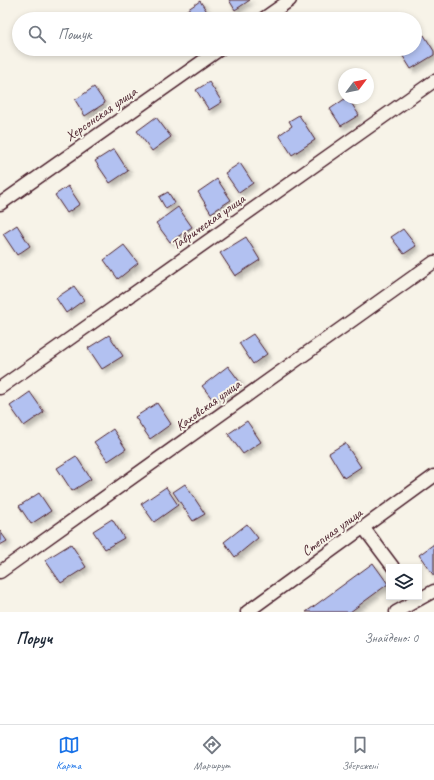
<!DOCTYPE html>
<html lang="uk">
<meta charset="utf-8">
<style>
body{margin:0;font-family:Caveat,sans-serif;background:#f2f2f3;color:#1f2937}
.controls{position:absolute;right:12px;bottom:12px;display:grid;overflow:hidden;border-radius:0px;box-shadow:0 2px 6px #0003}
.controls button{width:36px;height:36px;display:grid;place-items:center;padding:0;border:0;border-bottom:1px solid #e0e1e3;background:#fff;color:#1f2937;font:20px sans-serif}
.compass{position:absolute;left:338px;top:68px;width:36px;height:36px;border-radius:50%;background:#fff;box-shadow:0 2px 6px #0003;rotate:58deg}
.list{margin:0;padding:0;list-style:none}
h2{display:flex;justify-content:space-between;align-items:center;height:52px;margin:0;padding:0 16px;font-size:17px}
h2 small{font-size:13px;font-weight:400;color:#747a83}
.icon{flex:none;width:22px;height:22px;fill:none;stroke:currentColor;stroke-width:2;stroke-linecap:round;stroke-linejoin:round}
.map{position:relative;flex:none;width:434px;height:612px;overflow:hidden}
.search{position:absolute;background:#fff;box-shadow:0 2px 6px #0003;left:12px;right:12px;top:12px;height:44px;display:flex;align-items:center;gap:10px;box-sizing:border-box;padding:0 14px;border-radius:22px;color:#747a83;font-size:15px}
.sheet{height:112px;background:#fff}
nav{display:flex;justify-content:space-around;align-items:center;box-sizing:border-box;height:56px;border-top:1px solid #e0e1e3;background:#fff;font-size:11px;color:#747a83}
nav a{display:grid;justify-items:center;gap:2px}
nav .on{color:#1a73e8}
.map>svg:first-child{display:block}
.building{fill:#b2c1f1;stroke:#4a1f2b;filter:url(#shadow)}
.lines{fill:none;stroke-linecap:round;stroke-linejoin:round}
.minor-casing{stroke:#4a1f2b;stroke-width:15}
.minor{stroke:#f7f3e8;stroke-width:12}
.labels{text-anchor:middle;dominant-baseline:central;stroke-width:4;stroke-linejoin:round;paint-order:stroke}
.street-label{font-size:14px;fill:#4a1f2b;stroke:#f7f3e8}
</style>
<div class="map">
<svg width="434" height="612" viewBox="0 0 434 612">
<defs>
<filter id="shadow"><feDropShadow dx="3.5" dy="3.5" stdDeviation="2" flood-color="#0004"/></filter>
</defs>
<rect width="100%" height="100%" fill="#f7f3e8"/>
<filter id="ink" filterUnits="userSpaceOnUse"><feTurbulence type="fractalNoise" baseFrequency=".025" numOctaves="2"/><feDisplacementMap in="SourceGraphic" scale="8" xChannelSelector="R" yChannelSelector="G"/><feConvolveMatrix kernelMatrix="1 2 1 2 8 2 1 2 1" color-interpolation-filters="sRGB"/></filter>
<g filter="url(#ink)">
<!-- building -->
<g class="building">
<polygon points="229,0 250,0 235,10"/>
<polygon points="200,1 212,19 185,19 181,14"/>
<polygon points="424,35 434,51 434,55 411,69 399,50 415,49 415,40"/>
<polygon points="209,82 222,102 209,110 196,90"/>
<polygon points="94,87 105,103 85,116 75,100"/>
<polygon points="346,98 348,98 359,115 341,126 330,109"/>
<polygon points="299,115 315,140 292,155 279,135 292,126 289,121"/>
<polygon points="156,117 171,137 152,151 137,131"/>
<polygon points="114,149 128,171 110,183 95,161"/>
<polygon points="240,163 253,183 239,193 225,173"/>
<polygon points="217,179 231,200 211,213 198,192"/>
<polygon points="68,186 80,204 67,213 55,195"/>
<polygon points="168,192 175,203 166,209 159,197"/>
<polygon points="178,207 192,227 170,242 156,223"/>
<polygon points="17,225 30,246 17,255 3,234"/>
<polygon points="403,229 416,246 404,254 391,237"/>
<polygon points="246,237 260,260 235,276 220,253"/>
<polygon points="124,245 138,263 118,279 104,260"/>
<polygon points="74,286 84,300 66,313 56,298"/>
<polygon points="253,334 267,354 253,364 239,343"/>
<polygon points="109,335 123,356 102,369 88,348"/>
<polygon points="228,366 240,382 214,401 202,386"/>
<polygon points="30,392 44,412 24,426 10,406"/>
<polygon points="157,403 171,424 150,439 135,417"/>
<polygon points="247,421 261,442 243,454 228,434"/>
<polygon points="113,429 126,449 108,461 94,442"/>
<polygon points="345,443 361,467 344,478 329,453"/>
<polygon points="76,456 91,479 72,491 57,468"/>
<polygon points="185,484 205,514 193,521 173,492"/>
<polygon points="166,487 178,505 154,522 141,504"/>
<polygon points="39,493 51,511 31,524 19,506"/>
<polygon points="112,519 124,538 105,549 93,531"/>
<polygon points="247,524 258,538 235,557 224,542"/>
<polygon points="0,531 7,541 0,545"/>
<polygon points="71,544 86,567 61,583 45,560"/>
<polygon points="434,544 434,576 419,555"/>
<polygon points="373,563 388,584 350,612 306,612"/>
</g>
<g class="lines">
<!-- minor casing -->
<g class="minor-casing">
<g id="minor">
<polyline points="263,19 290,0"/>
<polyline points="0,204 220,49"/>
<polyline points="0,388 434,81"/>
<polyline points="363,527 393,567"/>
<polyline points="0,572 434,262"/>
<polyline points="247,612 434,476"/>
<polyline points="396,612 434,591"/>
</g>
</g>
<!-- minor -->
<use href="#minor" class="minor"/>
</g>
</g>
<g class="labels">
<!-- street labels -->
<g class="street-label">
<text transform="translate(101 114) rotate(-35)">Херсонская улица</text>
<text transform="translate(208 222) rotate(-35)">Таврическая улица</text>
<text transform="translate(208 405) rotate(-36)">Каховская улица</text>
<text transform="translate(332 532) rotate(-36)">Степная улица</text>
</g>
</g>
</svg>
<div class="controls">
<button><svg class="icon" aria-label="layers" viewBox="0 0 24 24"><path d="M12 4l9 5-9 5-9-5zM3 14l9 5 9-5"/></svg></button>
</div>
<svg class="compass" viewBox="-18 -18 36 36"><path d="M0-13l5 13h-10z" fill="#e53935"/><path d="M0 13l5-13h-10z" fill="#747a83"/></svg>
<div class="search"><svg class="icon" aria-label="search" viewBox="0 0 24 24"><circle cx="10" cy="10" r="6"/><path d="M15 15l6 6"/></svg>Пошук</div>
</div>
<section class="sheet">
<h2>Поруч<small>Знайдено: 0</small></h2>
<ul class="list">
</ul>
</section>
<nav>
<a class="on"><svg class="icon" aria-label="map" viewBox="0 0 24 24"><path d="M3 6l6-2 6 2 6-2v14l-6 2-6-2-6 2zM9 4v14M15 6v14"/></svg>Карта</a>
<a><svg class="icon" aria-label="directions" viewBox="0 0 24 24"><path d="M12 3l9 9-9 9-9-9zM9 14v-3h6M13 9l2 2-2 2"/></svg>Маршрут</a>
<a><svg class="icon" aria-label="saved" viewBox="0 0 24 24"><path d="M7 4h10v16l-5-4-5 4z"/></svg>Збережені</a>
</nav>
